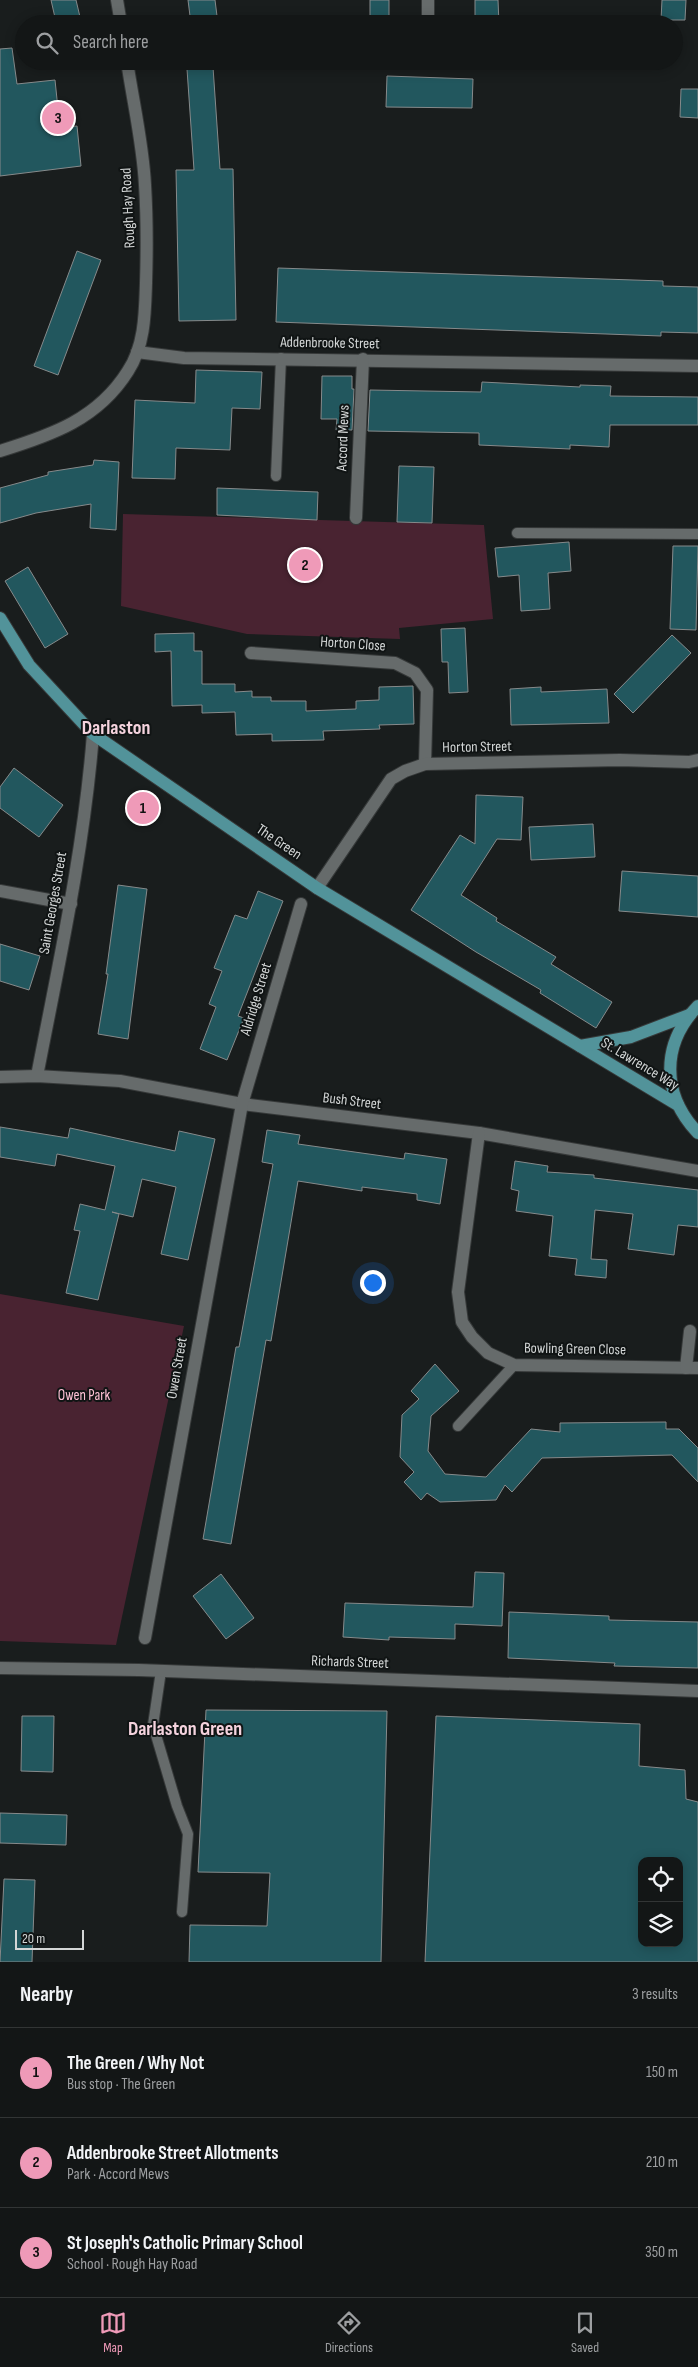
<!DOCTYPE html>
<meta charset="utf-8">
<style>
body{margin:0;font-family:"Sofia Sans Condensed",sans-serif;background:#202323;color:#f1f3f6}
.controls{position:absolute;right:15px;bottom:15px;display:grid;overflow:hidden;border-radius:10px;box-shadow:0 2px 12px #0003}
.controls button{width:45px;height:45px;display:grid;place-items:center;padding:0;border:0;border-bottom:1px solid #323535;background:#131616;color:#f1f3f6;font:25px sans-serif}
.scale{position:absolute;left:15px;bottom:12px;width:69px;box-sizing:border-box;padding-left:5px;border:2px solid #d3d6d6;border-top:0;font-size:14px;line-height:18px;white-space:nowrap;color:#d3d6d6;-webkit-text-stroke:4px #101414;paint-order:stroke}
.you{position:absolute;left:372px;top:1282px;width:18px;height:18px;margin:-12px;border:4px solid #fff;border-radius:50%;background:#1a73e8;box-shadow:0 0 0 8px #1a73e833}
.badge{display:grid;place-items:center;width:32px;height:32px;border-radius:50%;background:#ef9ab8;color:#111;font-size:16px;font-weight:700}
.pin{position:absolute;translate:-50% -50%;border:2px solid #fff;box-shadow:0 1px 5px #0006}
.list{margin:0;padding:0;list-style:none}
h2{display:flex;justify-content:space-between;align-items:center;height:65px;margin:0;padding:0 20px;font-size:21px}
h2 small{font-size:16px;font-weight:400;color:#9d9fa1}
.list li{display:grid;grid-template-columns:32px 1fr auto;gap:15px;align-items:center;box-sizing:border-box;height:90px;padding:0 20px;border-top:1px solid #323535}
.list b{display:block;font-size:19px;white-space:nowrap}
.list p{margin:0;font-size:16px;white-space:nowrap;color:#9d9fa1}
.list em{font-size:16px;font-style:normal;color:#9d9fa1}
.icon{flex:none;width:28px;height:28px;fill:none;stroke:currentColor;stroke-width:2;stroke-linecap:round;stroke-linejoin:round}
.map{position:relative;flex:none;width:698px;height:1962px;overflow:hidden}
.search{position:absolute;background:#131616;box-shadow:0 2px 12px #0003;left:15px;right:15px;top:15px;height:55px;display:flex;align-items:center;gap:12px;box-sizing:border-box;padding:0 18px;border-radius:28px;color:#9d9fa1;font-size:19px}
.sheet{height:335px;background:#131616}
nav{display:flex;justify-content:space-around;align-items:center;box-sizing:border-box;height:70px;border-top:1px solid #323535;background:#131616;font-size:14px;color:#9d9fa1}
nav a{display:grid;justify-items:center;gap:2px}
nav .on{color:#ef9ab8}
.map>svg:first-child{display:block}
.green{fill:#492331}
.building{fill:#22575e;stroke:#868a8b;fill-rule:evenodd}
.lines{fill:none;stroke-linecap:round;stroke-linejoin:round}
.lane-casing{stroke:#363939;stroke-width:12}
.street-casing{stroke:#363939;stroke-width:14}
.secondary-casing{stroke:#363939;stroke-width:14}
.primary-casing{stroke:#363939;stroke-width:14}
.lane{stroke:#666b6b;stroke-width:10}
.street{stroke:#666b6b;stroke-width:12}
.secondary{stroke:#666b6b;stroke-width:12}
.primary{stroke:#52939a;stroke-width:12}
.labels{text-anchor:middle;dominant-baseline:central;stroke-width:4;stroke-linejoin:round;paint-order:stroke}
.street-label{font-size:15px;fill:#d3d6d6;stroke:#101414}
.park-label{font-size:15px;fill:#fdc0d4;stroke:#101414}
.district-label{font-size:20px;font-weight:bold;fill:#f5d3de;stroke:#101414}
</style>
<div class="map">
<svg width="698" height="1962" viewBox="0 0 698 1962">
<rect width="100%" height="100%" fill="#191d1d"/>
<!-- green -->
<g class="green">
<polygon points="123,514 484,525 493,619 399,628 400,639 247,634 121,606"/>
<polygon points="0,1294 184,1326 116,1645 0,1641"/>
</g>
<!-- building -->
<g class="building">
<polygon points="51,0 76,0 80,17 56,22"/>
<polygon points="188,0 215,0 218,24 191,24"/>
<rect x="370" y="0" width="19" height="24"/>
<polygon points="475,0 498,0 499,24 475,24"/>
<polygon points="662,0 686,0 685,20 661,20"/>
<polygon points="12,48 17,84 55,80 60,128 77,126 81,166 0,176 0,49"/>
<polygon points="213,67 220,169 233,169 236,320 179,321 176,170 194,170 187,69"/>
<polygon points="387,76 473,79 472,108 386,107"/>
<polygon points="681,89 698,89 698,118 680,117"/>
<polygon points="77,251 101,260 58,375 34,366"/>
<polygon points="278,268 663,281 663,286 698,287 698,333 661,332 661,336 276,322"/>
<polygon points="196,370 262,372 260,409 232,408 230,450 176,448 175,479 132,478 135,400 195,403"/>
<polygon points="322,376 352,376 352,389 354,389 352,430 336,430 337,419 321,419"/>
<polygon points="482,382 580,387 580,385 611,386 610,396 698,397 698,425 610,425 609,447 570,445 570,449 479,445 479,433 368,431 370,390 481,392"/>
<polygon points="94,460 119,462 116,530 90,528 91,504 36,513 0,523 0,488 48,475 48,472 93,465"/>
<polygon points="399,466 434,467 432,523 397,522"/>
<polygon points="217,488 318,492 317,520 217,515"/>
<polygon points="569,542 571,571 548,573 550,609 521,611 519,575 498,577 495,548"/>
<polygon points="673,546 698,546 696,630 670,629"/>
<polygon points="28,567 68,634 45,648 5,581"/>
<polygon points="465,628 468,692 449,693 448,662 442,662 441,629"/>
<polygon points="194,633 194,651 202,651 202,684 235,684 235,692 252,691 252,697 271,697 271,701 306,701 306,711 356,709 356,701 379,700 379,687 413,686 414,724 379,725 380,729 323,731 324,740 272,741 272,734 236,735 235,712 202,713 202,705 172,706 171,651 155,652 155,634"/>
<polygon points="672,635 691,653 633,713 614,694"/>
<polygon points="541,687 541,692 607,689 609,723 511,725 510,689"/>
<polygon points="14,768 63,805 39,837 0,808 0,787"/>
<polygon points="476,795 523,797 521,840 497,839 461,895 497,918 496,921 556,957 551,964 612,1002 596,1028 540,993 541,990 476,952 411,910 460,835 475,844"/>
<polygon points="593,824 595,857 531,860 529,827"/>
<polygon points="622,871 698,876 698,917 619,911"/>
<polygon points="118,885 147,889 128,1039 98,1034 108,974 106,974"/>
<polygon points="258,891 283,901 238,1016 244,1018 227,1060 200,1049 216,1007 209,1004 222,971 214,968 235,915 247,919"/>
<polygon points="0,944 40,956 29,990 0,981"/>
<polygon points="0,1127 68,1138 70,1128 175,1151 179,1131 215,1139 188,1260 161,1254 176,1187 142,1179 133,1217 112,1212 119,1214 98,1300 66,1293 80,1231 74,1230 80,1204 105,1210 115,1166 57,1154 55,1166 0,1157"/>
<polygon points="267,1130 300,1135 298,1144 404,1159 405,1153 447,1159 440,1204 417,1200 417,1194 362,1187 362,1191 298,1181 271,1341 266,1340 231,1544 203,1539 236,1347 239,1347 273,1164 262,1162"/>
<polygon points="515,1161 548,1166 547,1172 594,1175 594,1178 698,1190 698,1227 678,1225 674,1255 628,1249 633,1214 595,1210 591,1259 607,1260 606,1278 575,1275 577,1259 549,1256 553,1216 516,1211 519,1191 511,1189"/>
<polygon points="435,1364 459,1391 431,1416 428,1451 445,1474 486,1477 531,1429 560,1432 560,1423 666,1422 666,1429 679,1429 698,1448 698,1482 672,1455 542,1458 512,1492 505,1485 496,1500 440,1502 427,1493 421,1500 404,1482 414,1472 400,1457 402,1415 419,1399 411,1391"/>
<polygon points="475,1572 504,1573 502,1626 455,1624 455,1639 389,1637 389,1640 343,1637 345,1603 473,1607"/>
<polygon points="221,1574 254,1618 226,1639 193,1596"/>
<polygon points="509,1612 609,1616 609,1620 698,1622 698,1668 614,1666 615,1663 508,1658"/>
<polygon points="206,1710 387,1711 381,1962 189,1962 190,1925 267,1926 270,1873 198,1872"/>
<polygon points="22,1716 54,1716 53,1772 21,1771"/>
<path d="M436 1716 640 1724 639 1766 685 1770 686 1799 698 1802V1962H425ZM642 1861H679V1943H642Z"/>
<polygon points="0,1813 67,1815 66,1845 0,1843"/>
<polygon points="4,1879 35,1880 32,1962 0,1962"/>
</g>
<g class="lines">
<!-- lane casing -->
<g class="lane-casing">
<g id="lane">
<polyline points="276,476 281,358"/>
<polyline points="517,533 698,534"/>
<polyline points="458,1426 514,1365"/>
<polyline points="161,1671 153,1725 177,1806 188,1834 182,1912"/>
</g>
</g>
<!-- street casing -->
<g class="street-casing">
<g id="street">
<polyline points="117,0 121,24"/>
<polyline points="428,24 428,0"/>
<polyline points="137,352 184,358 698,366"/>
<path d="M0 451C52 435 98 419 128 371 145 345 145 313 146 283 147 251 147 217 145 185 143 144 133 102 127 61"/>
<polyline points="356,518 363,359"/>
<polyline points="251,653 395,663 415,673 427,690 425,764"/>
<polyline points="317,888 391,779 405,771 425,764 620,760 689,762 698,760"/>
<polyline points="0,891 71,904"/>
<path d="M37 1076C59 962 84 850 93 734"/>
<polyline points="0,1077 37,1076 120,1081 242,1104 479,1133 698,1171"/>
<polyline points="479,1133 458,1292 462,1322 472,1337 488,1353 514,1365 698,1368"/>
<polyline points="686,1368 690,1331"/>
<polyline points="145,1638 242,1104 301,904"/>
</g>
</g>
<!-- secondary casing -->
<g class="secondary-casing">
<polyline id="secondary" points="0,1668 139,1670 698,1691"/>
</g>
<!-- primary casing -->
<g class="primary-casing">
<g id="primary">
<polyline points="0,618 29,665 93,734 317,888 678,1105"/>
<path d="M698 1006C661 1044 661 1094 698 1133"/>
<polyline points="580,1046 631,1037 689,1015"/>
</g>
</g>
<!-- lane -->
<use href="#lane" class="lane"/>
<!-- street -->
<use href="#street" class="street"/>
<!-- secondary -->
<use href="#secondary" class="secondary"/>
<!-- primary -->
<use href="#primary" class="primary"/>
</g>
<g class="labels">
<!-- street labels -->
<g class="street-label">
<text transform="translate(128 208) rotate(-93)">Rough Hay Road</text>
<text transform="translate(330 343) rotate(1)">Addenbrooke Street</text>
<text transform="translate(343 438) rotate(-88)">Accord Mews</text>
<text transform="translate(353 644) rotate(4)">Horton Close</text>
<text transform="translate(477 747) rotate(-1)">Horton Street</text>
<text transform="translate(279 842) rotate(34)">The Green</text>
<text transform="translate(53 903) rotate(-80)">Saint Georges Street</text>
<text transform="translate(256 999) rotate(-73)">Aldridge Street</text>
<text transform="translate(640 1064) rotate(31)">St. Lawrence Way</text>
<text transform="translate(352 1101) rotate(7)">Bush Street</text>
<text transform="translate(575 1349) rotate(1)">Bowling Green Close</text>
<text transform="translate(177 1368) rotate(-80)">Owen Street</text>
<text transform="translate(350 1662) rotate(2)">Richards Street</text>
</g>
<!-- park labels -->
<g class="park-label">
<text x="84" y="1395">Owen Park</text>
</g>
<!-- district labels -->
<g class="district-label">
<text x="116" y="728">Darlaston</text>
<text x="185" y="1729">Darlaston Green</text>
</g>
</g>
</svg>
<div class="controls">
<button><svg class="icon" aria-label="locate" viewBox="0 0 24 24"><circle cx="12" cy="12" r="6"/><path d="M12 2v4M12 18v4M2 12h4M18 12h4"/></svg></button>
<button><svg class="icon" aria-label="layers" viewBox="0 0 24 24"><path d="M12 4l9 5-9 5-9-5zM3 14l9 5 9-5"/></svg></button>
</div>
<div class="scale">20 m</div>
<div class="you"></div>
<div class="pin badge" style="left:143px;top:808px">1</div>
<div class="pin badge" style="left:305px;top:565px">2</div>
<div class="pin badge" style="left:58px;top:118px">3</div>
<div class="search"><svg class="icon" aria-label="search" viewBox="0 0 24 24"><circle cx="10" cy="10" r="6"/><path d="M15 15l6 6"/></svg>Search here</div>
</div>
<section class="sheet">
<h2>Nearby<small>3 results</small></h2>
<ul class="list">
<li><span class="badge">1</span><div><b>The Green / Why Not</b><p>Bus stop · The Green</p></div><em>150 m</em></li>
<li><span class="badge">2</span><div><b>Addenbrooke Street Allotments</b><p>Park · Accord Mews</p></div><em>210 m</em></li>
<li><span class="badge">3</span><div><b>St Joseph's Catholic Primary School</b><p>School · Rough Hay Road</p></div><em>350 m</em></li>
</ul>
</section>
<nav>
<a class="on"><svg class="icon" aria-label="map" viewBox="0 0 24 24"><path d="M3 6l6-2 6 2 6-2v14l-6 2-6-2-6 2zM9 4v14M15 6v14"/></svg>Map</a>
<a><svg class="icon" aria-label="directions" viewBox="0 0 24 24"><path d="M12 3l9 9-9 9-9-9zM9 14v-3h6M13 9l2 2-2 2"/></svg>Directions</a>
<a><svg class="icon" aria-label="saved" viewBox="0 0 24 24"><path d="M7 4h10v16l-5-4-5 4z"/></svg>Saved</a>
</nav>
